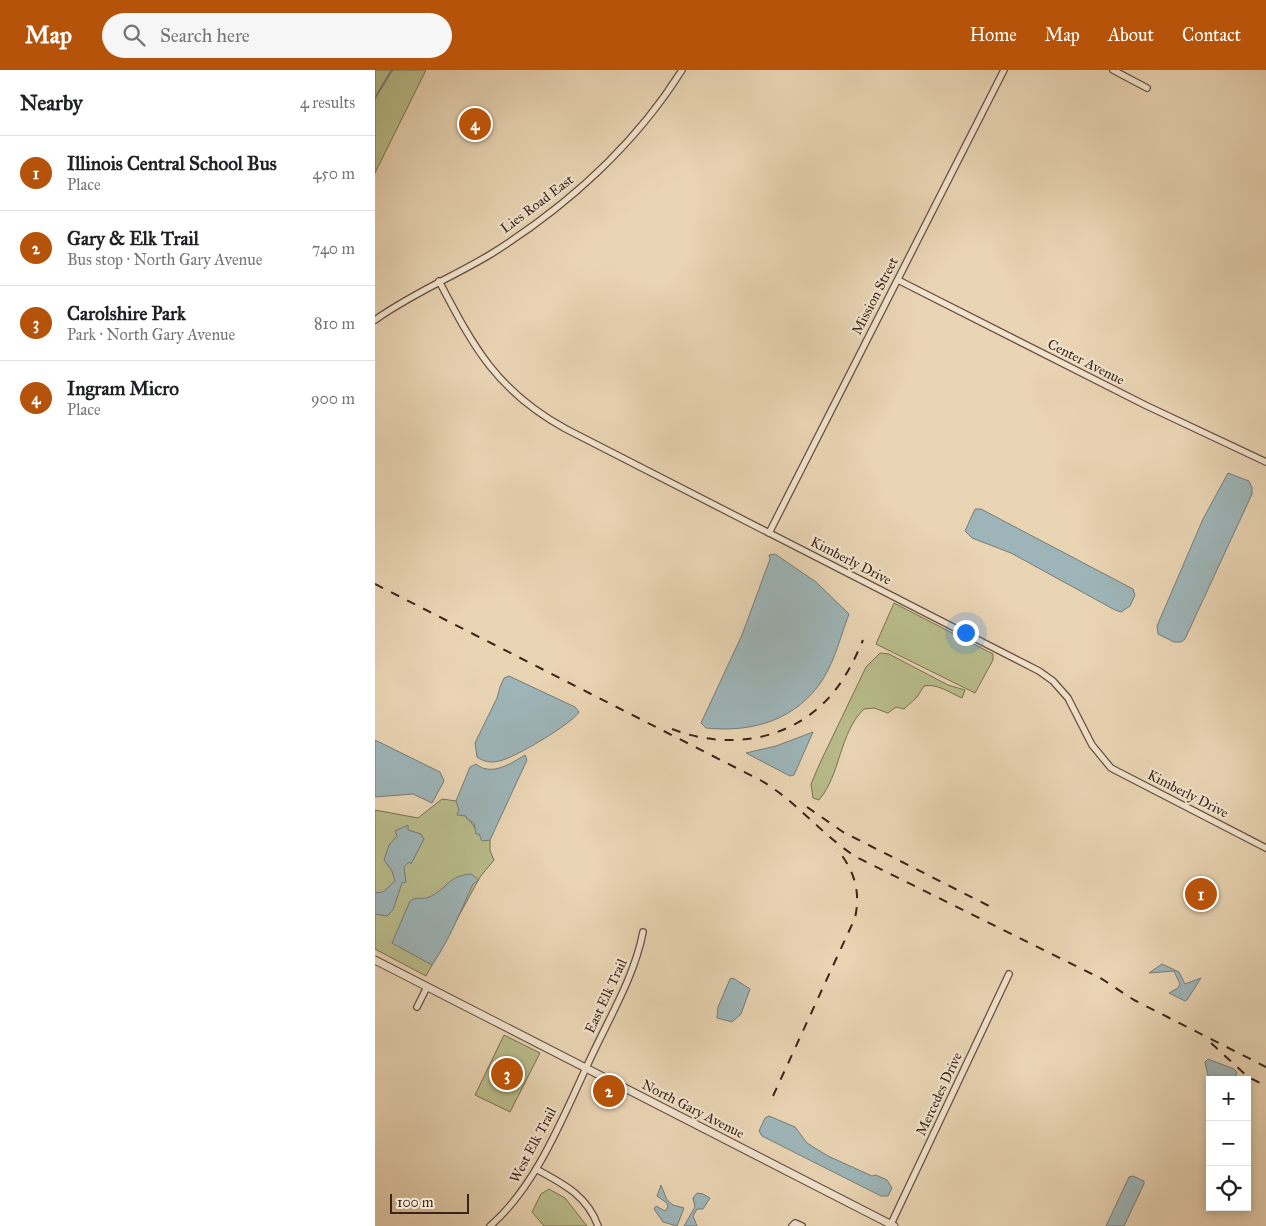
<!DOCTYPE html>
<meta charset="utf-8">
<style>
body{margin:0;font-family:"IM FELL Great Primer",serif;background:#f6f6f6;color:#202124}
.controls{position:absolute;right:15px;bottom:15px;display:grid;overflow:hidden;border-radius:0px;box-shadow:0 2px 8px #0003}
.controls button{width:45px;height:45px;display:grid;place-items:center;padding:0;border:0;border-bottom:1px solid #e0e0e0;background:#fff;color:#202124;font:25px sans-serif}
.scale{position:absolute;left:15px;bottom:12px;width:79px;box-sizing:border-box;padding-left:5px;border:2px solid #3d2318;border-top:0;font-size:14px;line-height:18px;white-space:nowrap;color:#3d2318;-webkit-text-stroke:4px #f1e3ce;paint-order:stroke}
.you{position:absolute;left:590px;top:562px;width:18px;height:18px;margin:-12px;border:4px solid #fff;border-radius:50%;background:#1a73e8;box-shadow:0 0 0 8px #1a73e833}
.badge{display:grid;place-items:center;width:32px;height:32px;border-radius:50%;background:#b45309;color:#fff;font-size:16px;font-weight:700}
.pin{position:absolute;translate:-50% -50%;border:2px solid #fff;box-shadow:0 1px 5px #0006}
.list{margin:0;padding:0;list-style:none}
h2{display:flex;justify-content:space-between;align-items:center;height:65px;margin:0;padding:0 20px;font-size:21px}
h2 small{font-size:16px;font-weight:400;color:#757577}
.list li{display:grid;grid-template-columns:32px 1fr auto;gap:15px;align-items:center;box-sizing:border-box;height:75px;padding:0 20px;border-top:1px solid #e0e0e0}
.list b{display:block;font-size:19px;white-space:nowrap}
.list p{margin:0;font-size:16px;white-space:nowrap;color:#757577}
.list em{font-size:16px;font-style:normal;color:#757577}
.icon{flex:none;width:28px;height:28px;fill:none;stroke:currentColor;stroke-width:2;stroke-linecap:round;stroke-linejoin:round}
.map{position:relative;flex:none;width:891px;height:1156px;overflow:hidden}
header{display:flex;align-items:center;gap:30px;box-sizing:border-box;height:70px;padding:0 25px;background:#b45309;color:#fff}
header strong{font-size:24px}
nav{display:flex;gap:28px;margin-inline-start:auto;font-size:18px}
.search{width:350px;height:45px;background:#f6f6f6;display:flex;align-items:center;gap:12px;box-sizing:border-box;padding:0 18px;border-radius:28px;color:#757577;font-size:19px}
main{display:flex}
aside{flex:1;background:#fff}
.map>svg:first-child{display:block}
.green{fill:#b9bc8b;stroke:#7b7052}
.water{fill:#9db5b8;stroke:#777b78}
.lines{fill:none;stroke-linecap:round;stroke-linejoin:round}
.stream{stroke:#777b78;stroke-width:2}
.minor-casing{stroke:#684f3f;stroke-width:8}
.tertiary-casing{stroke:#684f3f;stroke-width:9}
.minor{stroke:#f1e3ce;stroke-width:5.5}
.tertiary{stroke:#f1e3ce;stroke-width:7}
.rail{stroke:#3d2318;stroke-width:2;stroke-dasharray:9 9;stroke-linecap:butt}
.labels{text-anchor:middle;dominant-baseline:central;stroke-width:4.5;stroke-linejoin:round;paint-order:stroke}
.street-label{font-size:14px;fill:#3d2318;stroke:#f1e3ce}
</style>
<header>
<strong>Map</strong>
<div class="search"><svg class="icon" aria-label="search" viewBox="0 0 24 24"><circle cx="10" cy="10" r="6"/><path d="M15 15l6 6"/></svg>Search here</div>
<nav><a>Home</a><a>Map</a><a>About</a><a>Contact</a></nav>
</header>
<main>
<aside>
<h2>Nearby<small>4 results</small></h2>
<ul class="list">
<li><span class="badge">1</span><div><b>Illinois Central School Bus</b><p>Place</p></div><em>450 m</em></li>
<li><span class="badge">2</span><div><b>Gary &amp; Elk Trail</b><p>Bus stop · North Gary Avenue</p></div><em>740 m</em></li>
<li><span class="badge">3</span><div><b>Carolshire Park</b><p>Park · North Gary Avenue</p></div><em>810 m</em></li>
<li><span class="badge">4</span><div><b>Ingram Micro</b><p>Place</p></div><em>900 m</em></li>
</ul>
</aside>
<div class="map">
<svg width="891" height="1156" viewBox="0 0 891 1156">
<rect width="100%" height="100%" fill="#e9d4b3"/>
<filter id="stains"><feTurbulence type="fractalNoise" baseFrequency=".004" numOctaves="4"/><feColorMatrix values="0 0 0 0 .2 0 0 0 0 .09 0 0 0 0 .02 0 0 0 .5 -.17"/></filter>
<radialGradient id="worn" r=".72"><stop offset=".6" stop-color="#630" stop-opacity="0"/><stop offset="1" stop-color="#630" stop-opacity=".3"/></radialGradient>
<!-- green -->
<g class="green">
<polygon points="0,0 51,0 0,103"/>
<polygon points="519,533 618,584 618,590 600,623 501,574"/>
<path d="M505 583 514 584 573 615 590 620 587 628C575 623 562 613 549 616L542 627 529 639 521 637 513 643 499 638 489 639C464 663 466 704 444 730L438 728 436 714 445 693 491 597Z"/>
<polygon points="67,729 81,731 101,759 115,770 115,781 119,790 105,807 51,906 0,879 0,740 43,748"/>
<polygon points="129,965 165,983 135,1042 100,1025"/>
<polygon points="174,1119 190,1128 212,1156 169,1156 157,1142 166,1124"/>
</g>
<!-- water -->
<g class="water">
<polygon points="853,403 874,411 877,418 877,424 810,569 806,572 799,572 783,564 782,556 828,449"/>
<polygon points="600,439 606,439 758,519 760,525 755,536 746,542 740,540 636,483 597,468 590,461"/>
<path d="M400 484 441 512 474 544C466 565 460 590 448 609 422 650 377 663 331 658L326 653 367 565 395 489 394 485Z"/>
<path d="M134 606 200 637 204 642C198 653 138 689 124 691 116 693 109 692 102 687L100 673 122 628 125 617 129 608Z"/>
<polygon points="438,662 419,705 415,706 371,683 401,676"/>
<polygon points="0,670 65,702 69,711 57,733 38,724 0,727"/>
<path d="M150 685 152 690 115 770 107 771 104 764H101L99 753 92 749 91 746 82 745 84 740 81 731 95 697 101 694C116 707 137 693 150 685Z"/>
<polygon points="33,755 33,760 46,764 49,769 36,794 34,792 29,797 31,812 27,813 18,840 12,846 0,844 0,823 8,822 20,811 17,801 9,790 14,775 22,766 20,761"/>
<path d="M96 804 104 810 98 814C85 842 75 869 57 895L17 873 35 831C41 826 48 830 54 827 71 820 74 805 96 804Z"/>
<polygon points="787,894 804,902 810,914 826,908 812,930 810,931 794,923 803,918 805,914 799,901 774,903"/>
<polygon points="358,908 375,919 366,944 357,952 342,948 343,937 355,909"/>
<polygon points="833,989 859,999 862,1002 859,1010 835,1010 835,1014 830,992"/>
<polygon points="394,1046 420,1057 432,1073 453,1086 497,1106 501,1105 512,1110 517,1118 513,1126 506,1126 387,1066 384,1061 390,1048"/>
<polygon points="758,1106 769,1111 769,1114 749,1156 731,1156 754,1107"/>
<polygon points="286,1115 292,1130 298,1135 309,1138 302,1156 288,1152 279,1139 281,1136 290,1141 293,1137 292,1133 282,1126"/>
<polygon points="322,1123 328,1124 335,1128 328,1139 322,1139 318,1146 322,1156 309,1156 320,1137 318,1128"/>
</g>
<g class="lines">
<!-- stream -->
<polyline class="stream" points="0,28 17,0"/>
<!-- minor casing -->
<g class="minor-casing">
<g id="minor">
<polyline points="738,0 772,18"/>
<polyline points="523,210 770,335 891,392"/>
<path d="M64 211C99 278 122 321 191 359L664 601 678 611 693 628 717 675 736 698 891 778"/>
<path d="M0 250C38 223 78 207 116 184 191 137 260 75 307 0"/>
<polyline points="394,463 629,0"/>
<polyline points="42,937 52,917"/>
<path d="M161 1099C188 1114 212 1125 223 1156"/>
<polyline points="516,1154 634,904"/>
<path d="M115 1156C164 1114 191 1039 219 981 237 943 260 904 268 862"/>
<polyline points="417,1156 420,1153 427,1156"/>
</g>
</g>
<!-- tertiary casing -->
<g class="tertiary-casing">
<polyline id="tertiary" points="0,890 519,1156"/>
</g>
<!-- minor -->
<use href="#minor" class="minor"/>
<!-- tertiary -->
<use href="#tertiary" class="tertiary"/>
<!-- rail -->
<g class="rail">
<path d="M0 514 385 710C422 731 447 766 483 788L727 909 759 930 891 997"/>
<path d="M297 659C353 681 418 671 458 623 471 607 480 589 488 570"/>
<polyline points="432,737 468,762 616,837"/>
<polyline points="836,973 873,1007 891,1016"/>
<path d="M398 1026 480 848C486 821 479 800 462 779"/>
</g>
</g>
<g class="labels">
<!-- street labels -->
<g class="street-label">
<text transform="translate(162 134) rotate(-37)">Lies Road East</text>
<text transform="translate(500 226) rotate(-63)">Mission Street</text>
<text transform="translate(711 292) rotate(27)">Center Avenue</text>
<text transform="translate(476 491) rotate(27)">Kimberly Drive</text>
<text transform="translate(813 724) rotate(27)">Kimberly Drive</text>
<text transform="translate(231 926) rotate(-65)">East Elk Trail</text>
<text transform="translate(564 1024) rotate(-65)">Mercedes Drive</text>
<text transform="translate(318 1039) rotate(27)">North Gary Avenue</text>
<text transform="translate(158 1075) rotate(-62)">West Elk Trail</text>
</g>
</g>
<rect width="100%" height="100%" filter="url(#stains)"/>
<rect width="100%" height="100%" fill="url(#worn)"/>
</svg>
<div class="controls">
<button>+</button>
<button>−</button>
<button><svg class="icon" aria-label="locate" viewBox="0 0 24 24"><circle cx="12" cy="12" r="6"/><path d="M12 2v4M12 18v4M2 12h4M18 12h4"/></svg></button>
</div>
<div class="scale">100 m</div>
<div class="you"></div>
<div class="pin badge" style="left:826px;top:824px">1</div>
<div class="pin badge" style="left:234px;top:1021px">2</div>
<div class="pin badge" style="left:132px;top:1004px">3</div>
<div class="pin badge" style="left:100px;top:54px">4</div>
</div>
</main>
